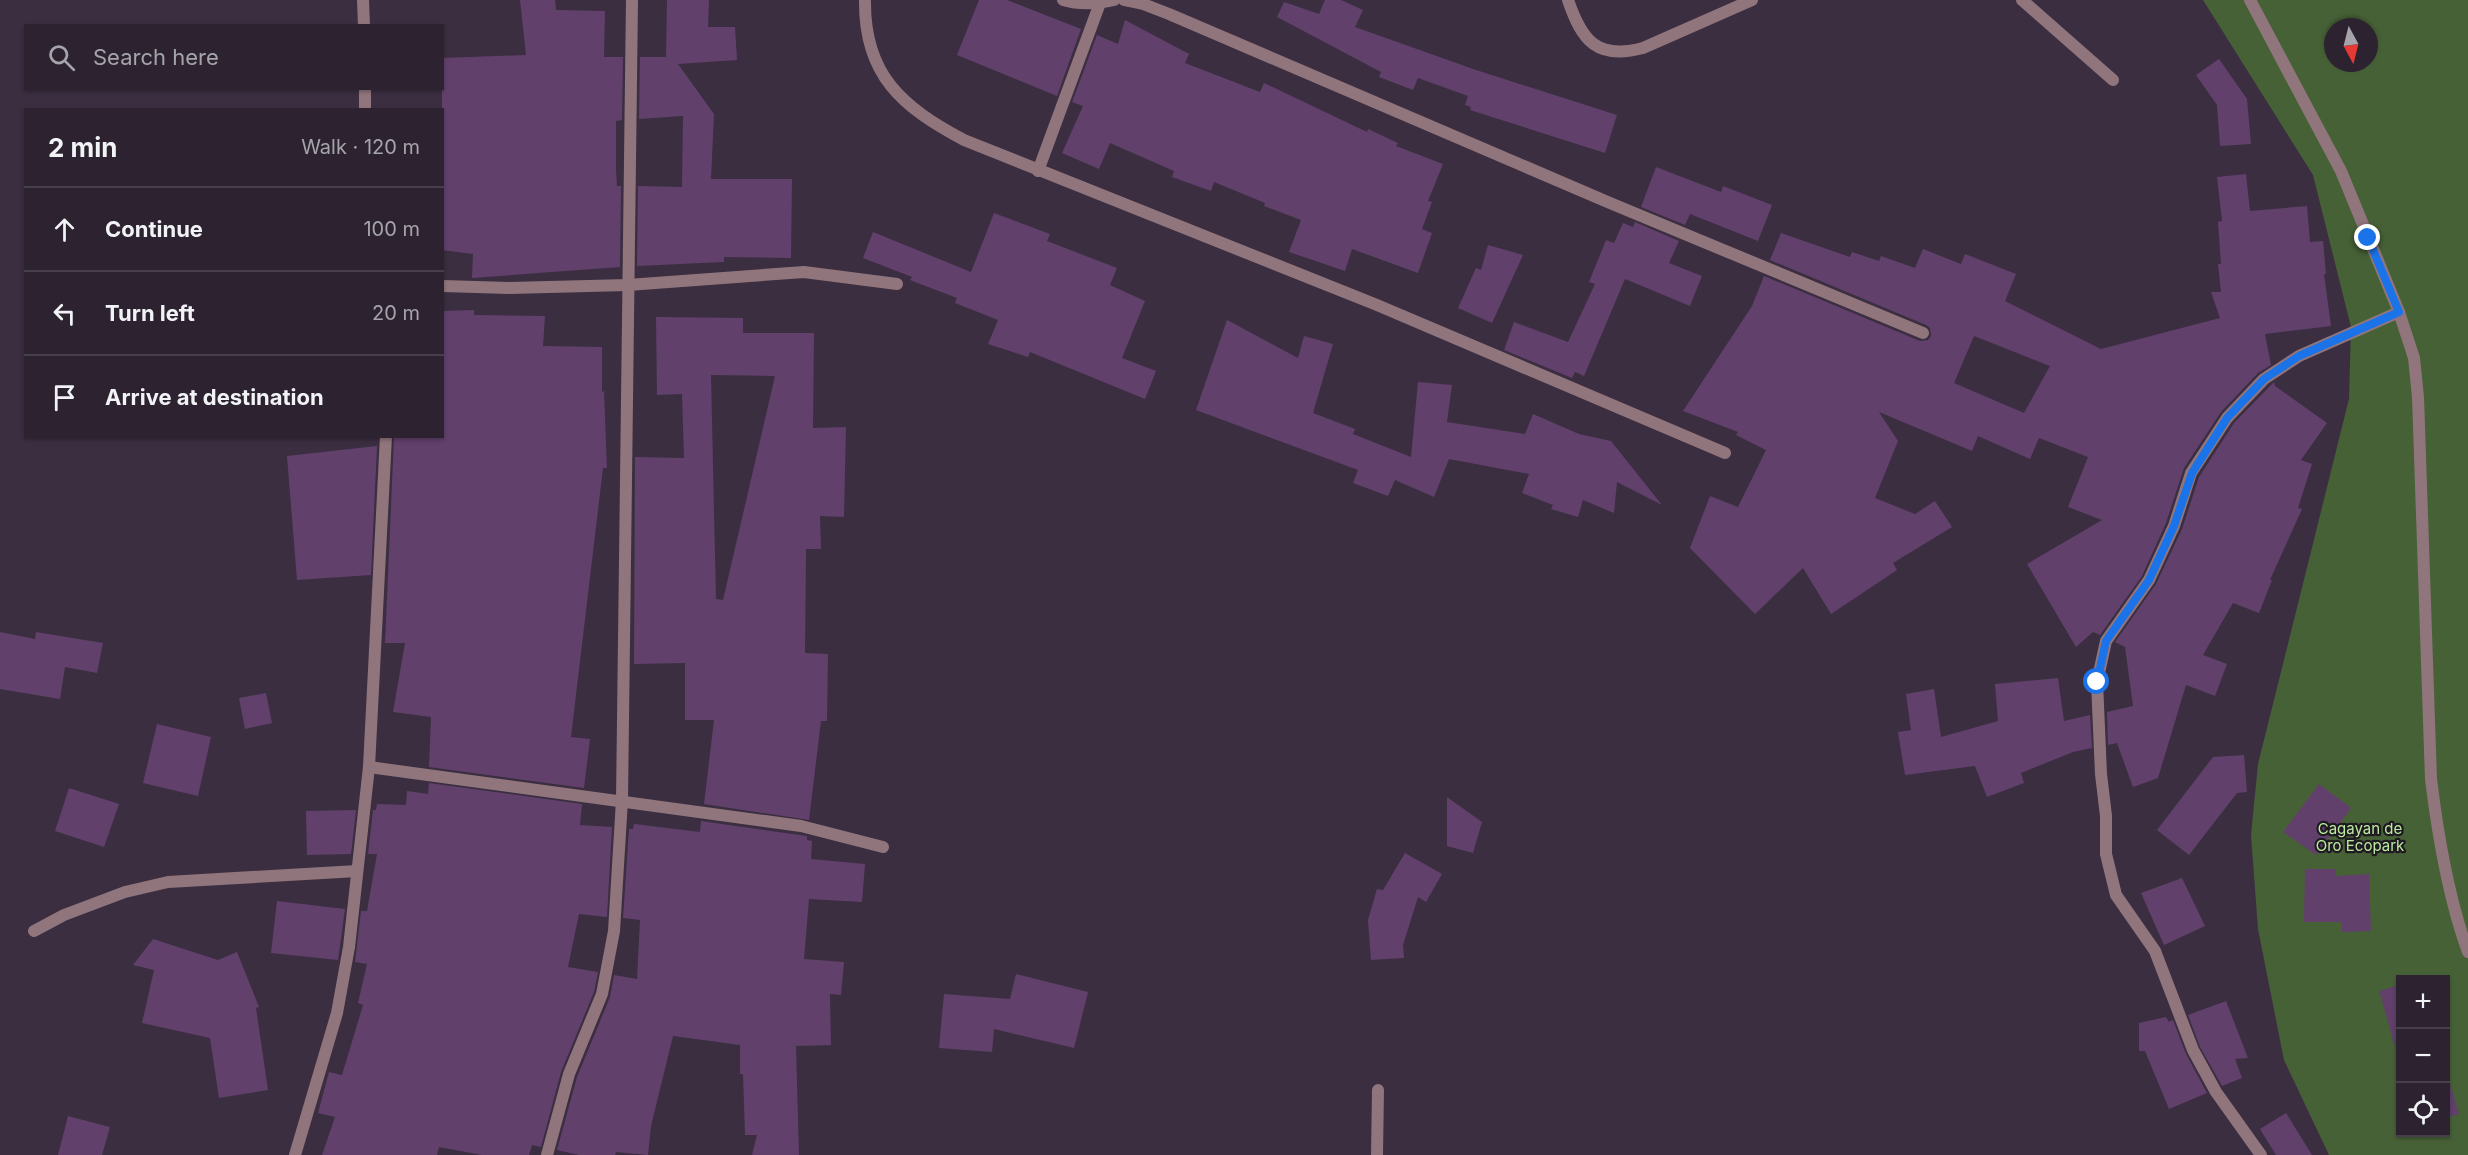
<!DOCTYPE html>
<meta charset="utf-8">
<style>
body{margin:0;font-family:Inter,sans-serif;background:#342a38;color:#f1f3f6}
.controls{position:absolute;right:18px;bottom:18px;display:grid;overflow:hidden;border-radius:0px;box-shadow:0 2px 4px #0004}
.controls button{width:54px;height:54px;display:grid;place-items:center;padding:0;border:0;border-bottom:2px solid #483f4c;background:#2c2230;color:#f1f3f6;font:30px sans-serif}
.compass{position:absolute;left:2324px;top:18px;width:54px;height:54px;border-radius:50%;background:#2c2230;box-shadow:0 2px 4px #0004;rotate:173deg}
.stop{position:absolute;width:18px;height:18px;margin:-14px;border:4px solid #1a73e8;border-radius:50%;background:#fff}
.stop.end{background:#1a73e8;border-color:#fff;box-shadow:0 2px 6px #0008}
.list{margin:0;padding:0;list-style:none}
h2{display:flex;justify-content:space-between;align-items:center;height:78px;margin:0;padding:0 24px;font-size:26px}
h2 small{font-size:20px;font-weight:400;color:#a6a4ab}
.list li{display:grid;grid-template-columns:39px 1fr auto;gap:18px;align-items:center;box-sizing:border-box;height:84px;padding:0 24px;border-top:2px solid #483f4c}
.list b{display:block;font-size:22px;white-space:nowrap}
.list em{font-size:20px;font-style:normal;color:#a6a4ab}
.icon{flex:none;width:33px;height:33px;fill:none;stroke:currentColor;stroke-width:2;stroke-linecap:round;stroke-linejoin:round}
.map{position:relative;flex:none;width:2468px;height:1155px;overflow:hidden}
.search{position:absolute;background:#2c2230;box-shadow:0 2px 4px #0004;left:24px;top:24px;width:420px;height:66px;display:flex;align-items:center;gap:15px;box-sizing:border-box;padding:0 21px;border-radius:0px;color:#a6a4ab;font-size:22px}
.panel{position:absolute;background:#2c2230;box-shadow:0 2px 4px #0004;left:24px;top:108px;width:420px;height:330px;border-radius:0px}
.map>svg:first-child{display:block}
.green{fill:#476137;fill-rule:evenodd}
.building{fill:#61406c;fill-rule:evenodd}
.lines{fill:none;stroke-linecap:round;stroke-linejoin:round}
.service{stroke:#91757c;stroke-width:12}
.minor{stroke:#91757c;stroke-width:12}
.route{stroke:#1a73e8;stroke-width:8}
.labels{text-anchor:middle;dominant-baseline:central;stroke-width:4.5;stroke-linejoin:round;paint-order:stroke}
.park-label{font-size:15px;fill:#baea9e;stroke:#1f1921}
</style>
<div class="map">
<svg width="2468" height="1155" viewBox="0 0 2468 1155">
<rect width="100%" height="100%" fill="#3b2e40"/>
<!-- green -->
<path class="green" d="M2203 0H2468V1155H2329L2284 1060 2258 929 2251 835 2258 764 2349 399 2351 327 2313 175ZM2333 27H2369V63H2333ZM2400 980H2446V1132H2400Z"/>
<!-- building -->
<g class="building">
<polygon points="520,0 555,0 556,10 605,11 604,57 623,57 622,120 616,121 616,171 617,186 621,186 620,267 472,278 473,254 442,250 442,58 526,55"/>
<polygon points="667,0 709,0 708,27 735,27 737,60 678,64 714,114 711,179 792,179 791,258 724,257 724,262 637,266 638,186 682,187 683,116 639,119 640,57 666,57"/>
<polygon points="979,0 1007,0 1081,29 1057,96 957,55"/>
<polygon points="1325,0 1341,0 1363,10 1355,27 1476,70 1617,115 1605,153 1470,110 1471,107 1465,105 1468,96 1418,78 1413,90 1379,77 1381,72 1277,17 1284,2 1319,14"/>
<polygon points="1125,20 1189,54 1185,63 1260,92 1264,83 1367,132 1368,129 1398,143 1396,146 1443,164 1428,201 1432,202 1422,229 1432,233 1418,273 1352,249 1345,271 1289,252 1301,220 1264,206 1265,203 1214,182 1211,191 1172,177 1174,171 1110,143 1099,169 1062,153 1083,106 1072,102 1097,35 1118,44"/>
<polygon points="2219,59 2247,99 2251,144 2220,146 2217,105 2196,75"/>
<polygon points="1656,167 1721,192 1723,186 1772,205 1758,241 1690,214 1685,225 1641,207"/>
<path d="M2246 174 2250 211 2307 206 2310 242 2323 241 2326 274H2324L2331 326 2265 334 2271 365 2258 373 2221 412 2184 468 2166 523 2142 576 2100 635 2093 632 2076 647 2027 564 2102 520 2068 507 2088 457 2039 438 2030 459 1978 436 1972 451 1879 412 1898 441 1875 498 1915 514 1935 501 1952 527 1893 563 1897 570 1831 614 1803 568 1755 614 1690 548 1710 496 1738 507 1766 450 1736 435 1738 432 1683 411 1752 306 1764 276 1920 341 1928 340 1931 336 1930 328 1926 325 1770 260 1781 233 1850 257 1852 252 1879 261 1881 256 1915 268 1923 249 1961 264 1965 254 2016 274 2005 301 2101 349 2220 318 2211 292H2221L2218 264H2221L2218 222 2222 221 2217 177ZM1974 336 2050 366 2024 413 1954 383Z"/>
<polygon points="994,213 1050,234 1047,241 1117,268 1110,285 1145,301 1122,358 1156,371 1145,399 1030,352 1028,357 988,344 998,320 955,303 957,298 910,280 912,277 863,258 873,232 971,272"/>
<polygon points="1635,222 1679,241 1669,263 1702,276 1690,306 1625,279 1584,376 1575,372 1572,378 1504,350 1514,322 1568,342 1595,284 1589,282 1606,240 1614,243 1623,223 1633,227"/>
<polygon points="1488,245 1523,255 1492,323 1458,308 1476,268 1481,270"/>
<polygon points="474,310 474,315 545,316 543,346 602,347 602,392 604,391 607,468 603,468 571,737 590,739 584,788 429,767 431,717 393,712 405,643 385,643 394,438 442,436 442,311"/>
<path d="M656 317 743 318V333H814L813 428 846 427 844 517 820 516 821 549H806L805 653 828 654 827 721H821L809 820 704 804 714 720H685V663L634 664 635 457 684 458 682 394 657 395ZM711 375 775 376 723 600 716 599Z"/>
<polygon points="1227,320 1298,358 1304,336 1333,344 1313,413 1355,429 1353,434 1411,457 1418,382 1452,385 1447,422 1525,434 1533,414 1579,434 1611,441 1662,505 1617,482 1614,513 1583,500 1578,517 1551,509 1553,505 1522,493 1529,474 1449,459 1434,497 1395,480 1388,496 1353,483 1358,470 1196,410"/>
<polygon points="2274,382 2275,386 2327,423 2301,460 2312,464 2298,508 2302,509 2270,580 2272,580 2259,613 2233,603 2203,655 2227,664 2215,696 2186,685 2158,778 2133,787 2117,743 2108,745 2107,712 2133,706 2125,647 2115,642 2156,584 2182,529 2199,477 2234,423"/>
<polygon points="377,446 371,575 297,580 287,456"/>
<polygon points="0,632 35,639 36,632 103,643 97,673 65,667 60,699 0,689"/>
<polygon points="2058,678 2064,721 2090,715 2092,748 2073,752 2021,773 2024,783 1987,797 1975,766 1905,775 1898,732 1911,730 1906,694 1934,689 1941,737 1998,721 1995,684"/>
<polygon points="266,693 272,723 245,729 239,698"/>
<polygon points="157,724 211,737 198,796 143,783"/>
<polygon points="2244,755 2247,792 2237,793 2189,855 2157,830 2213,757"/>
<polygon points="429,783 582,804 580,825 612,827 607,917 579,914 568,967 598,972 594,992 561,1072 541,1147 532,1145 529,1155 482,1155 439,1147 437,1155 322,1155 335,1117 318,1113 329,1072 342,1075 363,1005 358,1003 367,964 355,962 361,911 367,911 377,854 368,854 373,810 376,810 377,804 406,805 407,791 428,794"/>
<polygon points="2319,784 2351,808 2316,855 2283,832"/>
<polygon points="69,788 119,804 104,847 55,831"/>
<polygon points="1447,797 1482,822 1473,853 1447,846"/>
<polygon points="356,810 351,854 307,855 306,811"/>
<polygon points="701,821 807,836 807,840 812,841 811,859 865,864 862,902 809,899 804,959 844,962 841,995 830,994 831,1045 796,1046 799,1155 752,1155 757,1135 745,1135 743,1074 740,1074 740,1045 673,1036 651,1126 648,1155 616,1152 615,1155 579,1155 557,1150 577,1077 610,997 614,975 637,979 640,920 623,918 629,829 633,829 634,824 700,832"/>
<polygon points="1405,853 1442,874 1426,902 1418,897 1403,945 1404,958 1371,960 1368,920 1377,889 1383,890"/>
<polygon points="2305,869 2336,869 2336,876 2369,874 2371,931 2342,932 2342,922 2304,922"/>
<polygon points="2182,878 2205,926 2164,945 2141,893"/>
<polygon points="277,901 345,909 338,960 271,953"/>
<polygon points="153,939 218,960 237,952 259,1007 256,1008 268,1090 219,1098 210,1038 142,1023 154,970 133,965"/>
<polygon points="1016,974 1088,992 1074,1048 994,1029 992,1052 939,1048 944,994 1010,999"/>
<polygon points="2400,985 2400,1064 2379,991"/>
<polygon points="2226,1001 2248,1058 2235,1059 2242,1078 2222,1086 2200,1047 2188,1015"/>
<polygon points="2166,1017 2169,1022 2173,1020 2186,1054 2207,1093 2169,1109 2145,1051 2139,1051 2139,1023"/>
<polygon points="2445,1067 2459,1114 2445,1118"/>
<polygon points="2286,1113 2312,1155 2276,1155 2260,1129"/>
<polygon points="68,1116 110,1127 102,1155 58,1155"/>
</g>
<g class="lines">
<!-- service -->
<g class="service">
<path d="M1568 0C1582 41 1597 60 1643 48L1752 0"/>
<polyline points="2022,0 2113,80"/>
<path d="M2399 312 2414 358 2418 397 2431 779C2438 837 2448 897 2468 952"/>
</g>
<!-- minor -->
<g class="minor">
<polyline points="363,0 364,26"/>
<path d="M865 0C864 75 902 107 964 140L1377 305 1725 453"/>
<path d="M1063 0C1080 5 1097 4 1114 0"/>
<polyline points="1124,0 1143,4 1169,14 1610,203 1923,333"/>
<polyline points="2250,0 2341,171 2399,312 2299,356 2264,379 2227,418 2191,473 2174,526 2149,580 2106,641 2097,682 2101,774 2106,816 2106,854 2116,895 2155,951 2193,1050 2216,1092 2261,1155"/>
<polyline points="365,88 365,110"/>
<polyline points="1038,171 1100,3"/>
<polyline points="442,286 509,288 628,285 804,272 897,284"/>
<polyline points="369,767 801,826 883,847"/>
<polyline points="34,931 64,915 125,892 168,882 357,871"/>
<polyline points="295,1155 337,1013 349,947 369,767 386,436"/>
<polyline points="547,1155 569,1074 602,994 614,931 622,800 632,0"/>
<polyline points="1377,1155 1378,1090"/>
</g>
</g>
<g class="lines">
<!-- route -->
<polyline class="route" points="2097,682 2106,641 2149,580 2174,526 2192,473 2227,418 2264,379 2299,356 2399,312 2368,238"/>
</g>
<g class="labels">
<!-- park labels -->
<g class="park-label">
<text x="2360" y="828">Cagayan de<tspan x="2360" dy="17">Oro Ecopark</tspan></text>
</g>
</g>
</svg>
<div class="controls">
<button>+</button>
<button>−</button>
<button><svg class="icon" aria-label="locate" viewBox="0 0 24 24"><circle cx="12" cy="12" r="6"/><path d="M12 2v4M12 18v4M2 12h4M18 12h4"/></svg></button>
</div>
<svg class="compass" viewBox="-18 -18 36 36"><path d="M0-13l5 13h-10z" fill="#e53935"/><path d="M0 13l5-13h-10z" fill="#a6a4ab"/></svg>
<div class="stop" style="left:2097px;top:682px"></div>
<div class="stop end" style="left:2368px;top:238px"></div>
<div class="search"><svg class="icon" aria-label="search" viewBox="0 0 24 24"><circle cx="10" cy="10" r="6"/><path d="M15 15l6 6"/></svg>Search here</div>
<section class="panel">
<h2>2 min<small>Walk · 120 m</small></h2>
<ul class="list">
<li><svg class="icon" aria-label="ahead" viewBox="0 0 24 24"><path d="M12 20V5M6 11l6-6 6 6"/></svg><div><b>Continue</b></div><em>100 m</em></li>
<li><svg class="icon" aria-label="left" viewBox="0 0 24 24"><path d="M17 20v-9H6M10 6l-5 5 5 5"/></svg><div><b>Turn left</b></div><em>20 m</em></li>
<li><svg class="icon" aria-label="arrive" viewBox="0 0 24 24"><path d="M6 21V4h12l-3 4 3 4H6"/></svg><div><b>Arrive at destination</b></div></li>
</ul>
</section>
</div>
